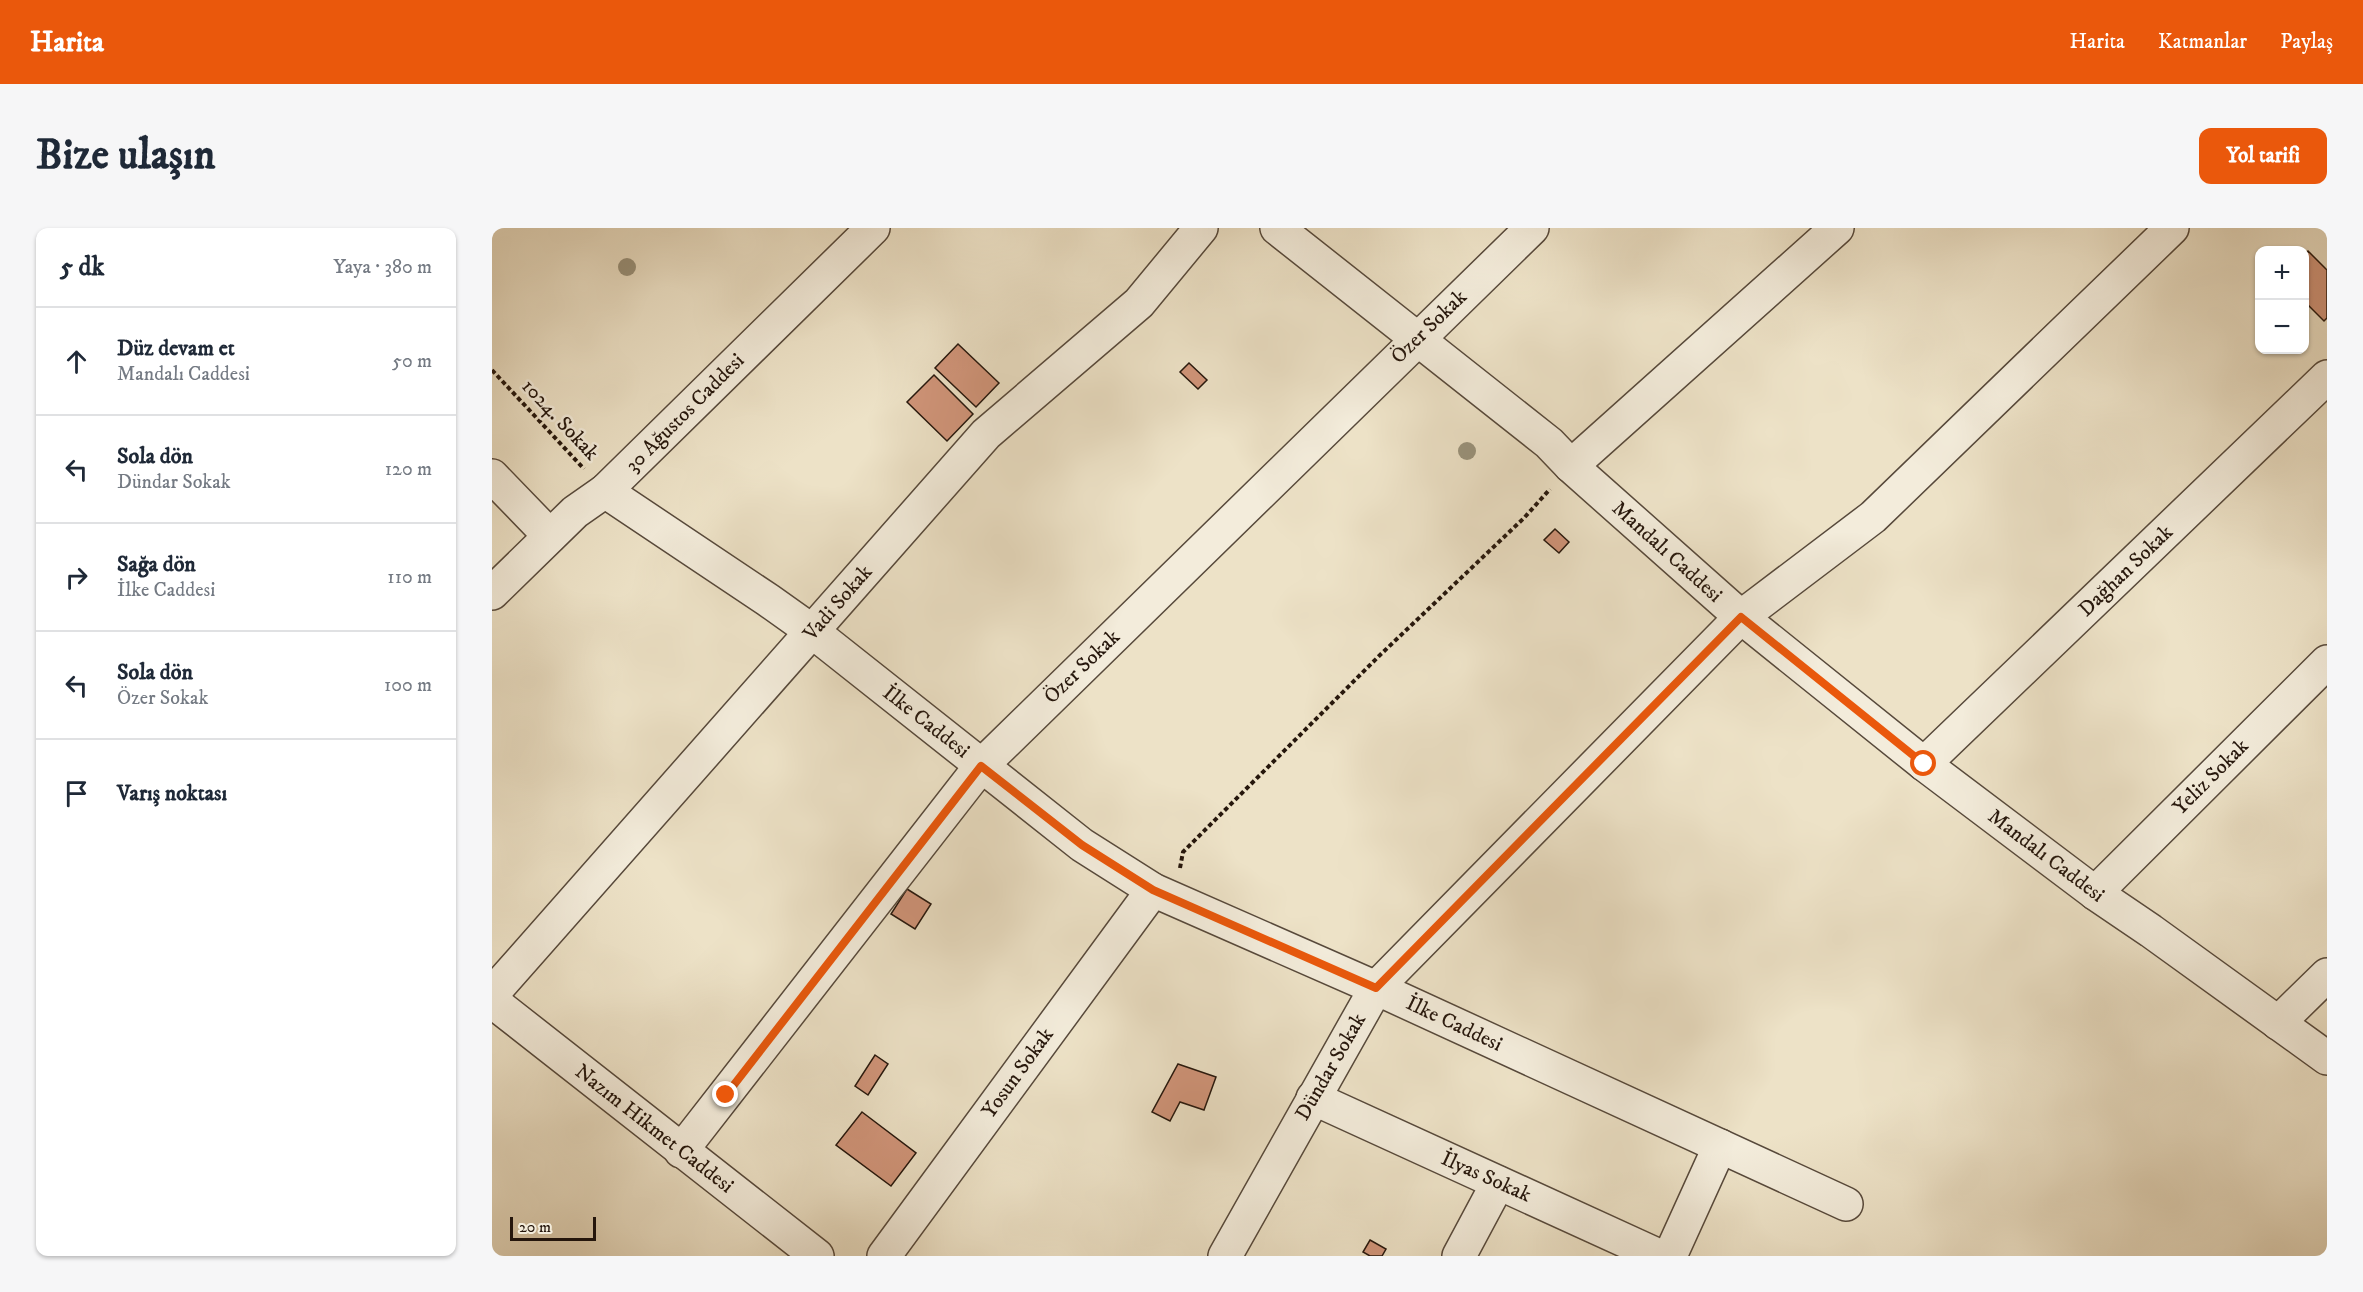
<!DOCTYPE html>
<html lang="tr">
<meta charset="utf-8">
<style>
body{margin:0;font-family:"IM FELL DW Pica",serif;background:#f6f6f7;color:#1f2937}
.controls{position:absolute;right:18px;top:18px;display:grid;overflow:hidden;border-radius:12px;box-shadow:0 2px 4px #0004}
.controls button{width:54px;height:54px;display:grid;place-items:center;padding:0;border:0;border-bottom:2px solid #e0e1e3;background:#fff;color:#1f2937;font:30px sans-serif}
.scale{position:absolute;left:18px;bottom:15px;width:86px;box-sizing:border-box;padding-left:6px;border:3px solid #25160c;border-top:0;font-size:16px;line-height:21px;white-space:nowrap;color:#25160c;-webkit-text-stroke:4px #f3ecdb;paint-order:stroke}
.stop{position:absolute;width:18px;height:18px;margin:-14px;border:4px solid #ea580c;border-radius:50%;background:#fff}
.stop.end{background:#ea580c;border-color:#fff;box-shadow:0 2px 6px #0008}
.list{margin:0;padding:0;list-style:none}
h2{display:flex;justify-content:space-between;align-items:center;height:78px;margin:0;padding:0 24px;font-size:26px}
h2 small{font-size:20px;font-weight:400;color:#747a83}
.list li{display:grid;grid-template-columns:39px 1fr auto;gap:18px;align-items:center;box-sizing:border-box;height:108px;padding:0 24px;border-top:2px solid #e0e1e3}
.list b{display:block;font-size:22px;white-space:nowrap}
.list p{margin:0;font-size:20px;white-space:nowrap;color:#747a83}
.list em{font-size:20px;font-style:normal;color:#747a83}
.icon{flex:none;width:33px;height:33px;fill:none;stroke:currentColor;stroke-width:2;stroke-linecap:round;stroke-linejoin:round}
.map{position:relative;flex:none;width:1835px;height:1028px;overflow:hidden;border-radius:12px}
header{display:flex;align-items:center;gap:36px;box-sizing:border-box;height:84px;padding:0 30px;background:#ea580c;color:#fff}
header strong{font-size:28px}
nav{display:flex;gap:33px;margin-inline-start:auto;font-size:21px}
.intro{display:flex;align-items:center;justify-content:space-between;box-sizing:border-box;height:144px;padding:0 36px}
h1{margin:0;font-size:42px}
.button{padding:15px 27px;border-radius:12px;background:#ea580c;color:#fff;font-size:21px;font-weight:700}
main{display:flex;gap:36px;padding:0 36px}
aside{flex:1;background:#fff;border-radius:12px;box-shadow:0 2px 4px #0004}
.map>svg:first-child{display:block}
.building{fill:#d1957a;stroke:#25160c;stroke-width:1.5}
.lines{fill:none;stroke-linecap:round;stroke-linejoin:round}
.minor-casing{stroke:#57493b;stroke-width:36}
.path{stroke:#25160c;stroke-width:4;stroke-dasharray:4.5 3;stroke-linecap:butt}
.minor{stroke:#f3ecdb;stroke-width:33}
.tree{fill:#9a937c}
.route{stroke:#ea580c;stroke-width:8}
.labels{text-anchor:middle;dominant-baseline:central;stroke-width:5;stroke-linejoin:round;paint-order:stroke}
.street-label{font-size:21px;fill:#25160c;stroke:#f3ecdb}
</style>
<header>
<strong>Harita</strong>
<nav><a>Harita</a><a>Katmanlar</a><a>Paylaş</a></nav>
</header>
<div class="intro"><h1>Bize ulaşın</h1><a class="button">Yol tarifi</a></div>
<main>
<aside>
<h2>5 dk<small>Yaya · 380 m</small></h2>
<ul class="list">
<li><svg class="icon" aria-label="ahead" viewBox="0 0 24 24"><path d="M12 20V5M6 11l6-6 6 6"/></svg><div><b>Düz devam et</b><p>Mandalı Caddesi</p></div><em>50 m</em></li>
<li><svg class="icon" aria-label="left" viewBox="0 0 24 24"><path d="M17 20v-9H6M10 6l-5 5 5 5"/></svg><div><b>Sola dön</b><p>Dündar Sokak</p></div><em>120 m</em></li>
<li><svg class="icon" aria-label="right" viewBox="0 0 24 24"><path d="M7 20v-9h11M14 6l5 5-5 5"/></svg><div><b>Sağa dön</b><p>İlke Caddesi</p></div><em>110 m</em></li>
<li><svg class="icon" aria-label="left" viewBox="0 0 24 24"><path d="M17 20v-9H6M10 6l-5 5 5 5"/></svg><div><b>Sola dön</b><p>Özer Sokak</p></div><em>100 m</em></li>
<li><svg class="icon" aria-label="arrive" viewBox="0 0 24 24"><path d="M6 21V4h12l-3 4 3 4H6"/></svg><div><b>Varış noktası</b></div></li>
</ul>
</aside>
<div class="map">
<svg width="1835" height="1028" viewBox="0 0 1835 1028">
<rect width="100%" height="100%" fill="#ede2c7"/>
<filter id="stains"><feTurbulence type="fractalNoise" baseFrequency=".00333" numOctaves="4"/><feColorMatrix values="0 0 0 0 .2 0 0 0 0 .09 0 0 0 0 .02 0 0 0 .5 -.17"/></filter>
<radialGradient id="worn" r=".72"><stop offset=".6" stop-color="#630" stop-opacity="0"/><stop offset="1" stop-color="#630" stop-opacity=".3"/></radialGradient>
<!-- building -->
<g class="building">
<polygon points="1816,23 1835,42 1835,90 1832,93 1812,73 1812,27"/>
<polygon points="466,116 507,155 484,179 443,140"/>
<polygon points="697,135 715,152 706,161 688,144"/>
<polygon points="442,147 481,186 455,213 415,174"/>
<polygon points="1063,301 1077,314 1067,325 1052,312"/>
<polygon points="415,661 439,676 423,701 399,686"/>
<polygon points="383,827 396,836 376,867 363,858"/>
<polygon points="686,836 724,849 712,882 688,874 678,893 660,884"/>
<polygon points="370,884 424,925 399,958 344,917"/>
<polygon points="878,1012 894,1021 890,1028 878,1028 871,1024"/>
</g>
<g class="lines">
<!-- minor casing -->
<g class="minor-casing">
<g id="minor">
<polyline points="785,0 1057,215 1079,238 1249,389 1432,536 1603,665 1659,703 1835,830"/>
<polyline points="1079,238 1345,0"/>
<polyline points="0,248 58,308"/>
<polyline points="113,263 276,372 321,404 590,617 661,662 884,760 1354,976"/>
<polyline points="0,365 83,284 113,263 381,0"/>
<polyline points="1432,536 1835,149"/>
<polyline points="1603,665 1835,434"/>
<polyline points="0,766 494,206 647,75 709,0"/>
<polyline points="0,773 325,1028"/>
<polyline points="1786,795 1835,747"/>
<polyline points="821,870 1167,1028"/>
<polyline points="189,923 489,538 1040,0"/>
<polyline points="392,1028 661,662"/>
<polyline points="733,1028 884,760 1249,389 1381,289 1680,0"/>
<polyline points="967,1028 1006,955"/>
<polyline points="1178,1028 1228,918"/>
</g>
</g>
<!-- path -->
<g class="path">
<polyline points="0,142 92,241"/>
<polyline points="688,640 691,624 887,428 1032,290 1058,261"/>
</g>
<!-- minor -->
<use href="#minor" class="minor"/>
</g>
<!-- trees -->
<g class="tree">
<circle cx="135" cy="39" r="9"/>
<circle cx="975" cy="223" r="9"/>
</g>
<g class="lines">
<!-- route -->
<polyline class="route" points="234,867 489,538 590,617 661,662 884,760 1249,389 1432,536"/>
</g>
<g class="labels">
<!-- street labels -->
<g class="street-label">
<text transform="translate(937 99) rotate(-44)">Özer Sokak</text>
<text transform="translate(193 185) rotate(-45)">30 Ağustos Caddesi</text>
<text transform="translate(68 192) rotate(47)">1024. Sokak</text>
<text transform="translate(1175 324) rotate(42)">Mandalı Caddesi</text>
<text transform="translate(1634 343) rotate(-44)">Dağhan Sokak</text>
<text transform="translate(346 375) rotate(-49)">Vadi Sokak</text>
<text transform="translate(590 439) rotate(-44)">Özer Sokak</text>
<text transform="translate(434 494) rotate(38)">İlke Caddesi</text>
<text transform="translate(1719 549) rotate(-45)">Yeliz Sokak</text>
<text transform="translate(1554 628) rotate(37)">Mandalı Caddesi</text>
<text transform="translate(962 796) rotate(25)">İlke Caddesi</text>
<text transform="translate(839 839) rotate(-60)">Dündar Sokak</text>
<text transform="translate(526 845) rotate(-54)">Yosun Sokak</text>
<text transform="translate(162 901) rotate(38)">Nazım Hikmet Caddesi</text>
<text transform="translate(994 949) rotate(24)">İlyas Sokak</text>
</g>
</g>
<rect width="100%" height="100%" filter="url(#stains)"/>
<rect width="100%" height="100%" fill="url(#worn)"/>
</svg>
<div class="controls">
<button>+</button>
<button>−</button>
</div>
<div class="scale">20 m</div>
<div class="stop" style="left:1432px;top:536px"></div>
<div class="stop end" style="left:234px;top:867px"></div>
</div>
</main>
